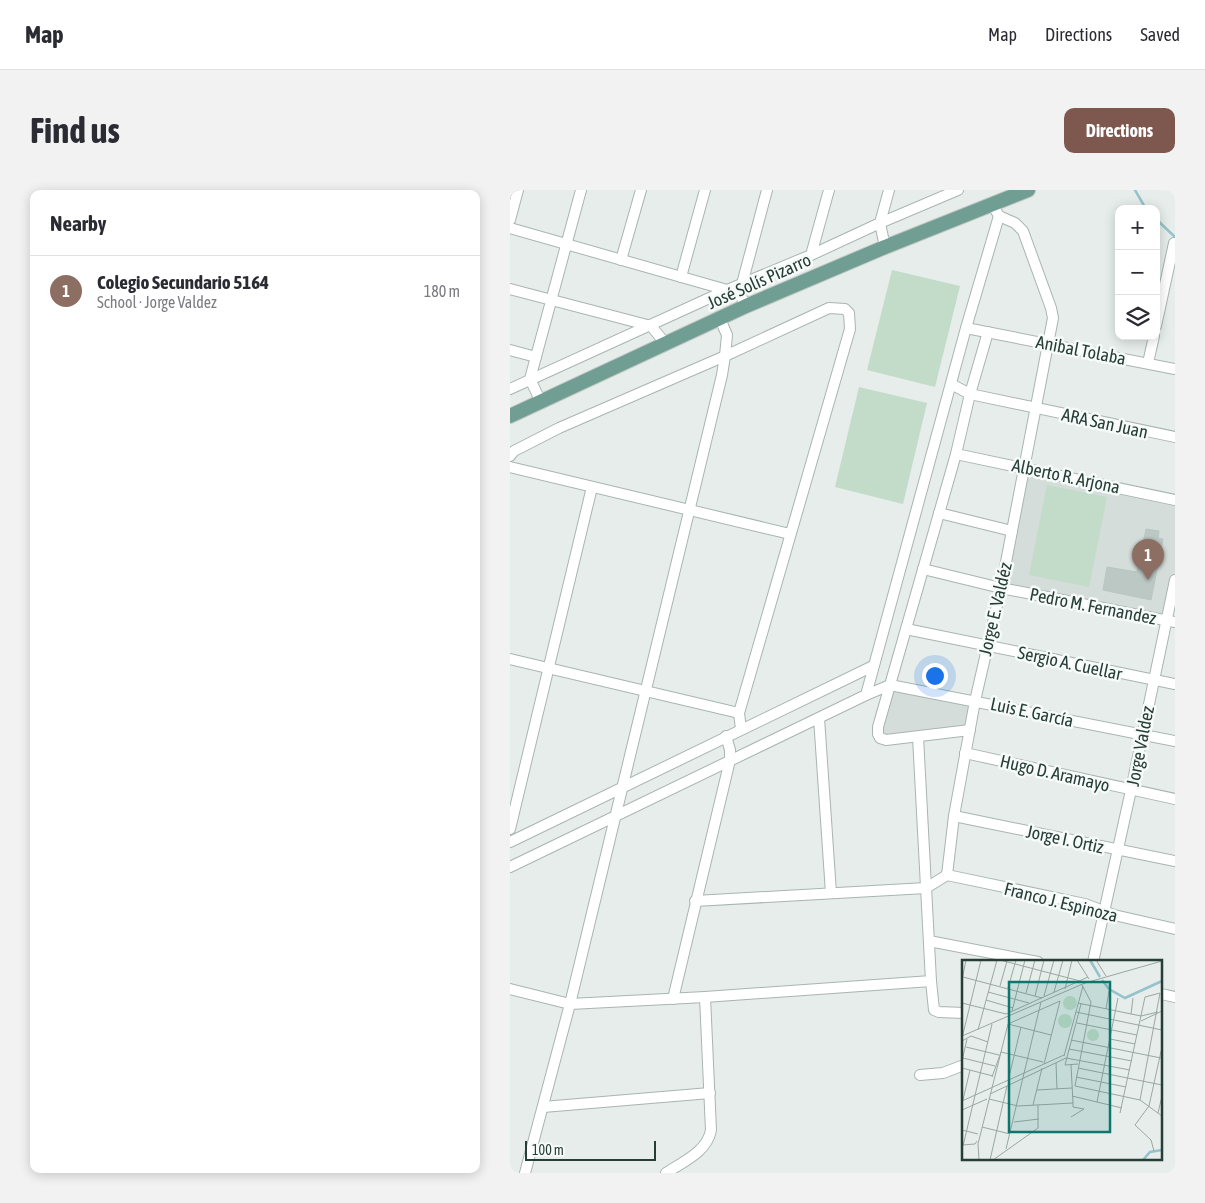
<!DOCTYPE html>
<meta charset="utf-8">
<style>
body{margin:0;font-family:"Asap Condensed",sans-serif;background:#f2f2f3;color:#2b2b33}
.controls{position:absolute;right:15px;top:15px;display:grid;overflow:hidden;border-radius:10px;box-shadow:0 2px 12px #0003}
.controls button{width:45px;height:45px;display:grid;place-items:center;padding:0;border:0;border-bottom:1px solid #e1e1e2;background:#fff;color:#2b2b33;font:25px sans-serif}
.scale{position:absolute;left:15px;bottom:12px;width:131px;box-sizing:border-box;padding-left:5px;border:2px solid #273e38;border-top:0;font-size:14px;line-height:18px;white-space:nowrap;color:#273e38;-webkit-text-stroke:4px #f6faf8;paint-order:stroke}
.you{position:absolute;left:424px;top:485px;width:18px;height:18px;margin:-12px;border:4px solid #fff;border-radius:50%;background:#1a73e8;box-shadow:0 0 0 8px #1a73e833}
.badge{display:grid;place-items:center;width:32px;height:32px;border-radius:50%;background:#7e584e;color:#fff;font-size:16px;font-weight:700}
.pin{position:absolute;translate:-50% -41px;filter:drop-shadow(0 1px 2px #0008)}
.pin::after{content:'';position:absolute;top:26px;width:18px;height:15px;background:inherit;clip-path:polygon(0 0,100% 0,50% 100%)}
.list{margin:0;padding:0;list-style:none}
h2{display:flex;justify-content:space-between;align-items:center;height:65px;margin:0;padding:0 20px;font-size:21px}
h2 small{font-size:16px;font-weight:400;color:#7c7c81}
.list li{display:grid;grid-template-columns:32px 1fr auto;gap:15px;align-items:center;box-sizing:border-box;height:70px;padding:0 20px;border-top:1px solid #e1e1e2}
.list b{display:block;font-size:19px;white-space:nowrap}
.list p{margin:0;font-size:16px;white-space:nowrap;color:#7c7c81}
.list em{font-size:16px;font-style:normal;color:#7c7c81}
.icon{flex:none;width:28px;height:28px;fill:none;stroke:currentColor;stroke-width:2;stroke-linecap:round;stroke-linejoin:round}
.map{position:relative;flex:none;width:665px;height:983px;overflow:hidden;border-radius:10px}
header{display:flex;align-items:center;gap:30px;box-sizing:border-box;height:70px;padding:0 25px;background:#fff;border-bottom:1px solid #e1e1e2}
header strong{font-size:24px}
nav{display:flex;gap:28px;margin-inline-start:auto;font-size:18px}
.intro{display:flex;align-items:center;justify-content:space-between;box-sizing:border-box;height:120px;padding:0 30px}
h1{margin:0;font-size:35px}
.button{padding:12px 22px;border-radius:10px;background:#7e584e;color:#fff;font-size:18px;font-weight:700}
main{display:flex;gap:30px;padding:0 30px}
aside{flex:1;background:#fff;border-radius:10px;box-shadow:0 2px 12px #0003}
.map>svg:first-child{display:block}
.built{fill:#d4ddd9}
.green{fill:#c2dcc9}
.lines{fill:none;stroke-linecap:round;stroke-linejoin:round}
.stream{stroke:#95c2cb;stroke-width:2.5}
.building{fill:#bbc8c3;stroke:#b9c6c1}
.minor-casing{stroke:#a9b5b1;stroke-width:12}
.major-casing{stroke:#c3c9c7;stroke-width:16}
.minor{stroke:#fff;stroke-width:10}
.major{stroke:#709e93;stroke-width:14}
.labels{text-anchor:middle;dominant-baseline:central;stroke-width:5;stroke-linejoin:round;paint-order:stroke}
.street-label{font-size:18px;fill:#273e38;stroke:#f6faf8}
.inset-river{fill:none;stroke:#95c2cb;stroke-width:2.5}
.inset-road{fill:none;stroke:#9aa7a3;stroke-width:1}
.view{fill:#0f766e;fill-opacity:0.15;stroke:#0f766e;stroke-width:2.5}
.inset-edge{fill:none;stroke:#273e38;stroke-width:2.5}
</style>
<header>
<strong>Map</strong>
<nav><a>Map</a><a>Directions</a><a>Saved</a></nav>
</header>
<div class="intro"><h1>Find us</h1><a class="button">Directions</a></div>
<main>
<aside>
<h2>Nearby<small></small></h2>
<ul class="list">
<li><span class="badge" style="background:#8d6e63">1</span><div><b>Colegio Secundario 5164</b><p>School · Jorge Valdez</p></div><em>180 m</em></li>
</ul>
</aside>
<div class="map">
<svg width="665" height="983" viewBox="0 0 665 983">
<rect width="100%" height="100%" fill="#e6edea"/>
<!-- built -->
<g class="built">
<polygon points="515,278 665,311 665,382 655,429 492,397"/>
<polygon points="380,495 465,511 459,540 371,547"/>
</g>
<!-- green -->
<g class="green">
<polygon points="382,80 450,96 425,197 357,180"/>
<polygon points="349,197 417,213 393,314 325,297"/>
<polygon points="537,295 597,307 579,397 519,385"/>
</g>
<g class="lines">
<!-- stream -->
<g class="stream">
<polyline points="625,0 636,19"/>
<polyline points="646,29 665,47"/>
</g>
</g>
<!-- building -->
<polygon class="building" points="636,339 649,341 648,348 653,349 641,410 593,400 597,377 627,382"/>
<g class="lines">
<!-- minor casing -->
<g class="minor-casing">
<g id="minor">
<polyline points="0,30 8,0"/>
<polyline points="0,38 217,100"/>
<polyline points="375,57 370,33 379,0"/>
<polyline points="301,65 319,0"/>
<polyline points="111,70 131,0"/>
<polyline points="171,87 195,0"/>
<polyline points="232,94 257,0"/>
<polyline points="226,97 236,116"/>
<polyline points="0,99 141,136 156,154"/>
<polyline points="646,136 664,53"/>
<polyline points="456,138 665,179"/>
<polyline points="0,160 26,167"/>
<polyline points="638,173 644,146"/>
<polyline points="441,194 460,204 665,247"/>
<polyline points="0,199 217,100 301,65 370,33 448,0"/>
<polyline points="31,212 20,189 71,0"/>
<polyline points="446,264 665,310"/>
<polyline points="0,266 4,261 49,238 215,166 319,118 335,119 339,123 340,139 229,523 231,539"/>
<polyline points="0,277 280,344"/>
<polyline points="429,323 502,341"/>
<polyline points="413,379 491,398 665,432"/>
<polyline points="396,439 665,494"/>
<polyline points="0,469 229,523"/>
<polyline points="356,505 456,138 489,26"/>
<polyline points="309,528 321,703"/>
<polyline points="460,540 376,550 370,548 368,544 368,537 446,264 460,204 478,142"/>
<polyline points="455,563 665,609"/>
<polyline points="444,626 665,671"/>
<polyline points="0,639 82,297"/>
<path d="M0 652C121 594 241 534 363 476"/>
<polyline points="0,677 356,505 380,495 665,551"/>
<polyline points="437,685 444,626 465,511 491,398 543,128 541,118 513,41 505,33 489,26 482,14"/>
<polyline points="437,685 575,714 604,725 665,739"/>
<polyline points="185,711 416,698 437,685"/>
<polyline points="419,751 528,772"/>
<polyline points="583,772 621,600 665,390"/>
<polyline points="421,791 424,820 429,822 454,823"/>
<polyline points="0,799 60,814 195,807 421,791 408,547"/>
<polyline points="651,804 665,807"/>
<polyline points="163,809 220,570 220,560 216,546"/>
<polyline points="410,885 433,883 454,875"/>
<polyline points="33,917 200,903"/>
<polyline points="15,983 60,814 212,185 215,166 217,145 210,129"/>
<path d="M156 983C174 971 197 962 201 940L195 807"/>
</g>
</g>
<!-- major casing -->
<g class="major-casing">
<polyline id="major" points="0,226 236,116 375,57 518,0"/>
</g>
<!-- minor -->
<use href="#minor" class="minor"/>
<!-- major -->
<use href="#major" class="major"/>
</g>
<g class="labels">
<!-- street labels -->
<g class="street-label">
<text transform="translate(249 91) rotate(-24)">José Solís Pizarro</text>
<text transform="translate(571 160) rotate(11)">Anibal Tolaba</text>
<text transform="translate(595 233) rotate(12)">ARA San Juan</text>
<text transform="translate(556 286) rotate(12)">Alberto R. Arjona</text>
<text transform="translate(583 416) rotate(11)">Pedro M. Fernandez</text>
<text transform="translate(485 419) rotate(-77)">Jorge E. Valdéz</text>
<text transform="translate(560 473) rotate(12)">Sergio A. Cuellar</text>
<text transform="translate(522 522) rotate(12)">Luis E. García</text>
<text transform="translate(630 556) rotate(-79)">Jorge Valdez</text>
<text transform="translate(545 583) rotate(13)">Hugo D. Aramayo</text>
<text transform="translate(555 649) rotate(12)">Jorge I. Ortiz</text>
<text transform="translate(551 712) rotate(14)">Franco J. Espinoza</text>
</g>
</g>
<!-- overview -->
<g transform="translate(452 770)">
<rect width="200" height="200" fill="#e6edea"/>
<path d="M101 43a7 7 0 1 1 14 0a7 7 0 1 1-14 0ZM96 61a7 7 0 1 1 14 0a7 7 0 1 1-14 0ZM125 75a6 6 0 1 1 12 0a6 6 0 1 1-12 0Z" fill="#c2dcc9"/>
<path class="inset-river" d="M128 0 138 17M140 20 147 29 163 38 200 21M181 200 188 192 200 190"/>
<path class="inset-road" d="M38 0 118 21M115 0 127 19M134 0 144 16M1 17 80 38M0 20 4 0M38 26 45 1M46 28 54 0M103 29 110 0M26 32 67 43M92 32 101 0M64 33 73 0M73 36 82 0M82 36 92 0M24 40 51 48M0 43 44 54 126 17M116 43 179 56 196 52M144 49 147 31M50 51 63 0M114 52 200 70M169 54 171 38M179 61 200 51M115 63 175 75M46 64 89 75M16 70 35 0M0 76 123 23 200 1M0 78 19 0M148 79 173 84M109 80 199 98M0 81 9 76 26 82M4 87 37 95M107 89 170 101M102 96 121 26M1 98 33 106M104 98 168 110M0 101 5 79M94 103 95 129M116 104 103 105 119 44M0 108 31 116M116 108 200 125M30 117 39 92 81 102M114 117 164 127M46 121 59 67M113 126 129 42 120 25M113 126 178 140 200 156M75 130 110 128M28 134 104 98M110 136 160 148M27 139 56 146 111 143 109 105M0 141 102 95M135 142 156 38M0 144 8 110M71 145 80 108M0 150 25 139M158 153 183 37 198 33 178 140M196 153 200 136M109 157 122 149 111 147V143M52 162 77 159M20 167 48 174M0 170 16 174M0 185 13 184 15 181M1 186 30 64M44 189 79 42M192 191 189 180 173 165 187 146 200 87M17 200 16 184 46 64 98 41 82 104M28 200 45 126M31 200 76 168V145"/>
<path class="view" d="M47 22H148V172H47Z"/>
<rect width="200" height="200" class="inset-edge"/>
</g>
</svg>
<div class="controls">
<button>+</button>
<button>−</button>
<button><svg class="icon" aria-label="layers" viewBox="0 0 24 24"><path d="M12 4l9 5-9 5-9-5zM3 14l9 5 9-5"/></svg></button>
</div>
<div class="scale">100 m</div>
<div class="you"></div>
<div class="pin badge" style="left:638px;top:390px;background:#8d6e63">1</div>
</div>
</main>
